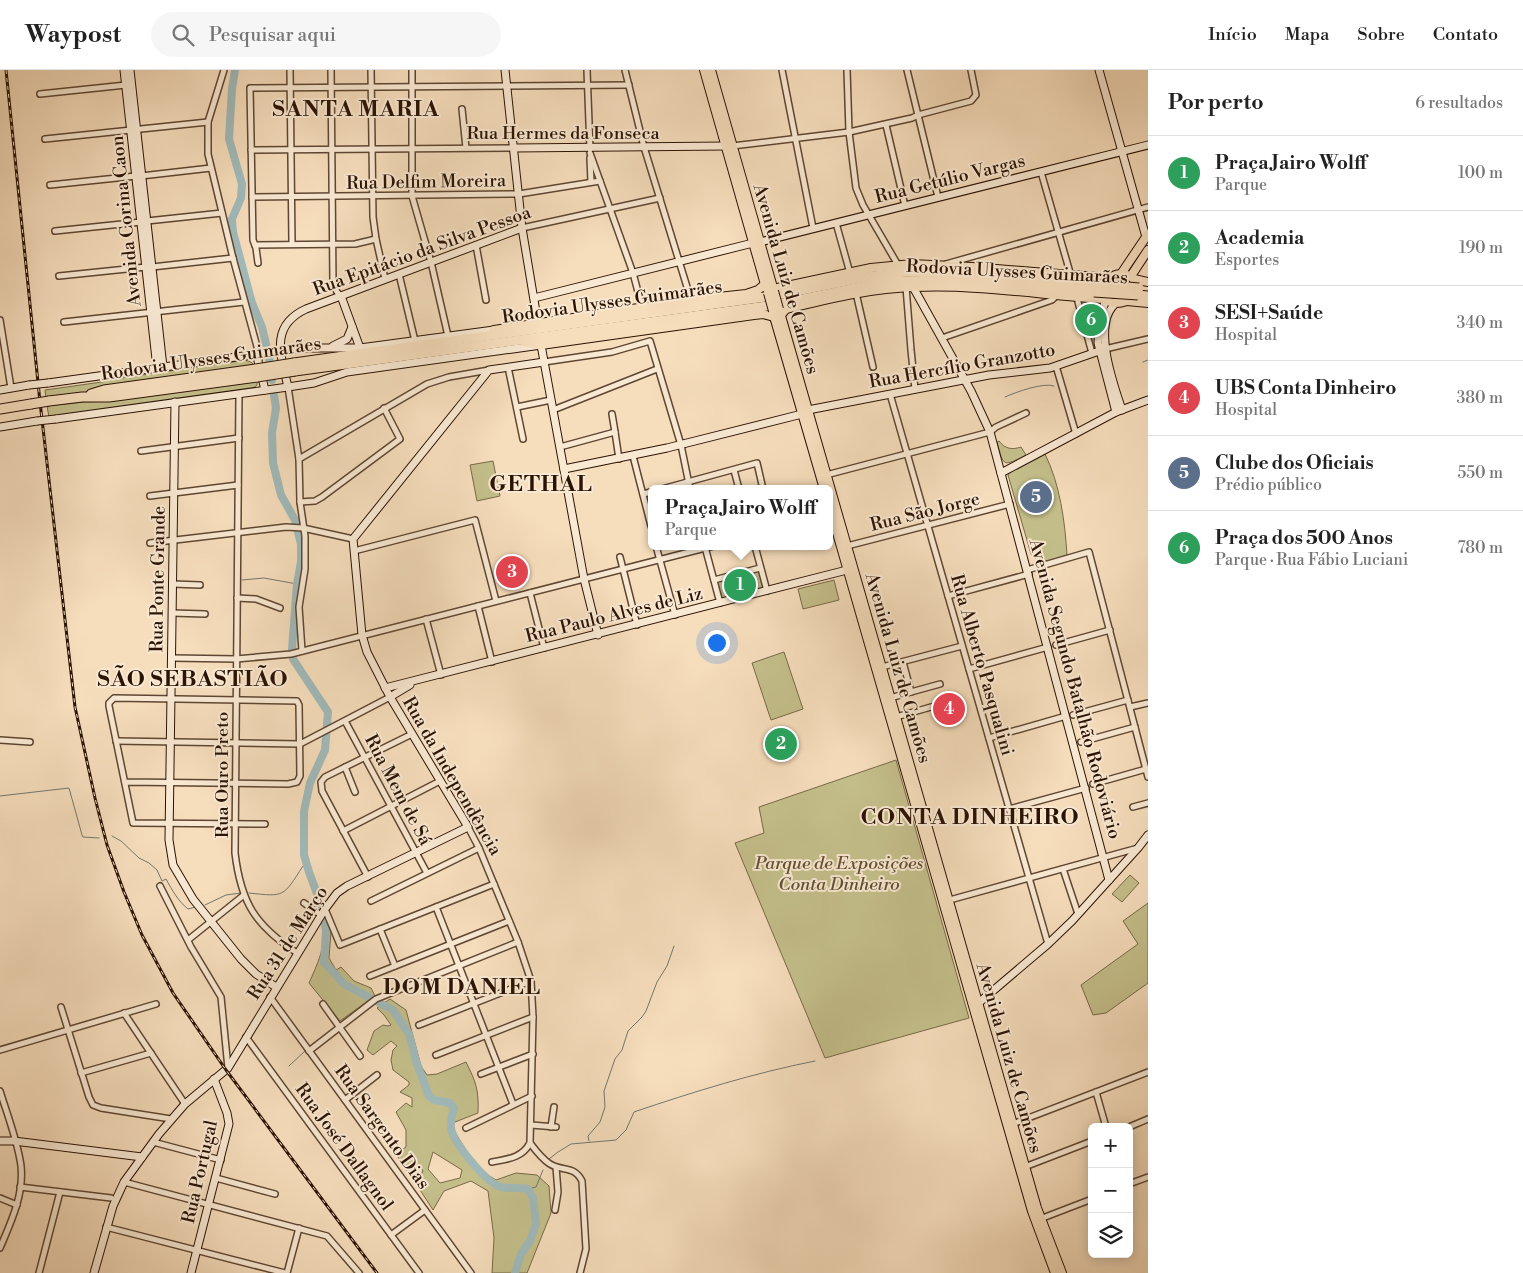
<!DOCTYPE html>
<html lang="pt">
<meta charset="utf-8">
<style>
body{margin:0;font-family:"Libre Bodoni",serif;background:#f6f6f6;color:#222}
.controls{position:absolute;right:15px;bottom:15px;display:grid;overflow:hidden;border-radius:8px;box-shadow:0 2px 12px #0003}
.controls button{width:45px;height:45px;display:grid;place-items:center;padding:0;border:0;border-bottom:1px solid #e0e0e0;background:#fff;color:#222;font:25px sans-serif}
.you{position:absolute;left:716px;top:572px;width:18px;height:18px;margin:-12px;border:4px solid #fff;border-radius:50%;background:#1a73e8;box-shadow:0 0 0 8px #1a73e833}
.badge{display:grid;place-items:center;width:32px;height:32px;border-radius:50%;background:#8f2418;color:#fff;font-size:16px;font-weight:700}
.pin{position:absolute;translate:-50% -50%;border:2px solid #fff;box-shadow:0 1px 5px #0006}
.popup{position:absolute;left:648px;top:415px;width:185px;height:65px;box-sizing:border-box;display:grid;place-content:center;border-radius:8px;background:#fff;filter:drop-shadow(0 1px 4px #0005);font-size:16px;white-space:nowrap;color:#767676}
.popup b{font-size:19px;color:#222}
.popup::after{content:'';position:absolute;left:50%;top:100%;margin-left:-10px;border:10px solid transparent;border-top-color:#fff}
.list{margin:0;padding:0;list-style:none}
h2{display:flex;justify-content:space-between;align-items:center;height:65px;margin:0;padding:0 20px;font-size:21px}
h2 small{font-size:16px;font-weight:400;color:#767676}
.list li{display:grid;grid-template-columns:32px 1fr auto;gap:15px;align-items:center;box-sizing:border-box;height:75px;padding:0 20px;border-top:1px solid #e0e0e0}
.list b{display:block;font-size:19px;white-space:nowrap}
.list p{margin:0;font-size:16px;white-space:nowrap;color:#767676}
.list em{font-size:16px;font-style:normal;color:#767676}
.icon{flex:none;width:28px;height:28px;fill:none;stroke:currentColor;stroke-width:2;stroke-linecap:round;stroke-linejoin:round}
.map{position:relative;flex:none;width:1148px;height:1203px;overflow:hidden}
header{display:flex;align-items:center;gap:30px;box-sizing:border-box;height:70px;padding:0 25px;background:#fff;border-bottom:1px solid #e0e0e0}
header strong{font-size:24px}
nav{display:flex;gap:28px;margin-inline-start:auto;font-size:18px}
.search{width:350px;height:45px;background:#f6f6f6;display:flex;align-items:center;gap:12px;box-sizing:border-box;padding:0 18px;border-radius:28px;color:#767676;font-size:19px}
main{display:flex}
aside{flex:1;background:#fff}
.map>svg:first-child{display:block}
.green{fill:#c4bf8b;stroke:#786948;fill-rule:evenodd}
.lines{fill:none;stroke-linecap:round;stroke-linejoin:round}
.stream{stroke:#727771;stroke-width:1}
.river{stroke:#a1baba;stroke-width:8}
.street-casing{stroke:#5e4632;stroke-width:8}
.secondary-casing{stroke:#2b1304;stroke-width:9}
.primary-casing{stroke:#2b1304;stroke-width:10}
.highway-casing{stroke:#2b1304;stroke-width:11}
.street{stroke:#f9e9d3;stroke-width:5}
.secondary{stroke:#f9e9d3;stroke-width:7}
.primary{stroke:#f6ddbc;stroke-width:8}
.highway{stroke:#f6ddbc;stroke-width:9}
.rail-casing{stroke:#2b1304;stroke-width:3}
.rail{stroke:#f9e9d3;stroke-width:1;stroke-dasharray:4;stroke-linecap:butt}
.secondary-bridge-casing{stroke:#2b1304;stroke-width:9;stroke-linecap:butt}
.primary-bridge-casing{stroke:#2b1304;stroke-width:10;stroke-linecap:butt}
.highway-bridge-casing{stroke:#2b1304;stroke-width:11;stroke-linecap:butt}
.secondary-bridge{stroke:#f9e9d3;stroke-width:7}
.primary-bridge{stroke:#f6ddbc;stroke-width:8}
.highway-bridge{stroke:#f6ddbc;stroke-width:9}
.labels{text-anchor:middle;dominant-baseline:central;stroke-width:4;stroke-linejoin:round;paint-order:stroke}
.street-label{font-size:18px;fill:#2b1304;stroke:#f9e9d3}
.park-label{font-size:18px;font-style:italic;fill:#614f33;stroke:#f9e9d3}
.district-label{font-size:22px;font-weight:bold;letter-spacing:1px;fill:#2b1304;stroke:#f9e9d3}
</style>
<header>
<strong>Waypost</strong>
<div class="search"><svg class="icon" aria-label="search" viewBox="0 0 24 24"><circle cx="10" cy="10" r="6"/><path d="M15 15l6 6"/></svg>Pesquisar aqui</div>
<nav><a>Início</a><a>Mapa</a><a>Sobre</a><a>Contato</a></nav>
</header>
<main>
<div class="map">
<svg width="1148" height="1203" viewBox="0 0 1148 1203">
<rect width="100%" height="100%" fill="#f6ddbc"/>
<filter id="stains"><feTurbulence type="fractalNoise" baseFrequency=".004" numOctaves="4"/><feColorMatrix values="0 0 0 0 .2 0 0 0 0 .09 0 0 0 0 .02 0 0 0 .5 -.17"/></filter>
<radialGradient id="worn" r=".72"><stop offset=".6" stop-color="#630" stop-opacity="0"/><stop offset="1" stop-color="#630" stop-opacity=".3"/></radialGradient>
<!-- green -->
<g class="green">
<polygon points="1080,230 1094,231 1099,236 1095,255 1096,274 1093,277"/>
<polygon points="245,290 251,292 255,296 102,318 83,323 46,329 45,320 102,312 107,310"/>
<polygon points="257,310 257,315 251,320 49,347 47,336 84,332 110,331"/>
<path d="M999 371C1005 379 1012 380 1021 377L1026 385C1002 397 1004 397 997 372Z"/>
<path d="M1045 384C1060 414 1065 452 1067 485 1054 489 1040 497 1031 484L1008 405 1010 402Z"/>
<polygon points="493,391 500,426 477,431 470,395"/>
<polygon points="760,498 767,521 720,533 714,510"/>
<polygon points="834,510 839,530 803,539 798,519"/>
<polygon points="784,582 803,639 771,650 752,593"/>
<polygon points="896,690 969,948 825,988 735,773 764,763 759,737"/>
<polygon points="1130,805 1139,813 1122,832 1112,824"/>
<polygon points="1148,833 1148,913 1106,943 1093,945 1081,915 1138,874 1123,851"/>
<path d="M327 850 331 862 329 888 336 900 341 897 354 911 371 918 375 926 340 951 309 913C316 897 328 873 322 856Z"/>
<path d="M390 929 406 940 421 996 427 1005 437 1004 466 992C476 1012 479 1020 478 1043L450 1054 477 1098 496 1110 516 1103 537 1105 549 1116 551 1143 527 1203H492L494 1168 488 1121 471 1111 444 1121 433 1140 413 1109 423 1102 420 1095 408 1102 396 1084 406 1077V1060L396 1042 406 1033 412 1037V1028L400 1022 409 1015V1012L393 1000 391 990 393 980 397 976 391 971 373 985 367 980 374 961 383 955 388 956 391 955 384 945 377 938ZM433 1082 462 1100 460 1108 440 1113 428 1099Z"/>
</g>
<g class="lines">
<!-- stream -->
<g class="stream">
<polyline points="1143,292 1148,290"/>
<path d="M1005 327C1016 322 1044 312 1054 316"/>
<polyline points="242,510 264,508 297,514"/>
<polyline points="0,726 69,718 82,765 83,767 99,768"/>
<path d="M112 766 121 771 139 788 149 793 157 800 162 811 166 809C172 820 178 831 188 839L196 837"/>
<path d="M249 823C285 827 283 827 303 796L307 794"/>
<polyline points="205,835 226,825 241,823"/>
<polyline points="340,954 370,929"/>
<polyline points="289,996 305,981"/>
<polyline points="589,1071 588,1066 600,1052 605,1037 604,1021 615,989 622,980 628,961 642,947 646,941 657,912 667,896 674,876"/>
<path d="M549 1089 558 1082 571 1074 616 1070 626 1060 634 1042C693 1022 754 1003 815 991"/>
<polyline points="528,1119 536,1117 543,1100"/>
</g>
<!-- river -->
<g class="river">
<polyline points="235,0 232,19 229,69 242,114 241,128 232,149 233,162 252,233 262,257 266,274"/>
<polyline points="269,288 272,310"/>
<path d="M274 325 276 338 272 363 273 393 281 425 295 450 301 474V492L297 514 292 579 293 589 328 642 325 680 310 713 304 741V785L309 802 319 829 326 861 324 892 344 914 393 940 409 964 416 991 429 1026 434 1030 450 1033 454 1038C452 1045 450 1051 451 1058 453 1072 486 1113 501 1117 509 1119 519 1117 528 1119L533 1128 536 1154 530 1171 521 1184 515 1203"/>
</g>
<!-- street casing -->
<g class="street-casing">
<g id="street">
<polyline points="224,0 208,52 208,84 233,188 259,284"/>
<polyline points="290,0 292,174"/>
<polyline points="331,0 333,214 337,222 341,226"/>
<polyline points="371,0 373,147 376,169 385,209"/>
<polyline points="412,0 412,126 431,192 448,266"/>
<polyline points="587,0 590,79"/>
<polyline points="625,0 644,77 691,230"/>
<polyline points="782,0 813,158"/>
<polyline points="847,0 849,62 856,118 863,135 898,195"/>
<polyline points="907,0 938,127"/>
<polyline points="40,24 126,15"/>
<polyline points="462,39 466,78"/>
<polyline points="886,55 905,136"/>
<polyline points="45,69 208,52"/>
<polyline points="732,76 849,62 912,48 918,45 971,31 976,25 971,0"/>
<polyline points="251,80 514,78"/>
<polyline points="590,83 633,203 642,237"/>
<polyline points="590,88 591,112"/>
<polyline points="1041,102 1071,206"/>
<polyline points="141,106 211,98"/>
<polyline points="50,115 136,106"/>
<polyline points="252,127 519,124 600,111"/>
<polyline points="147,151 222,143"/>
<polyline points="836,153 850,203"/>
<polyline points="522,158 660,128"/>
<polyline points="55,161 141,152"/>
<polyline points="255,175 355,174 376,169"/>
<polyline points="476,175 486,230"/>
<polyline points="258,193 256,178 253,170 250,18 629,15"/>
<polyline points="946,194 1148,137"/>
<polyline points="152,197 233,188"/>
<polyline points="399,204 415,271"/>
<polyline points="59,206 146,197"/>
<polyline points="906,217 911,280 915,319"/>
<polyline points="856,223 873,297"/>
<polyline points="1078,232 1092,283"/>
<polyline points="0,250 11,318"/>
<polyline points="64,252 244,232"/>
<polyline points="942,268 1052,230 1057,225"/>
<polyline points="1105,279 1148,269"/>
<polyline points="544,292 612,282 650,271 681,375 690,419"/>
<polyline points="1056,296 1076,364"/>
<polyline points="508,297 523,369"/>
<polyline points="288,317 299,389 300,432 305,466 305,499 299,537 302,581"/>
<path d="M239 324 235 783C241 833 255 855 297 883"/>
<polyline points="890,324 1048,874"/>
<polyline points="517,337 551,330"/>
<polyline points="553,340 657,299"/>
<polyline points="612,344 615,362"/>
<polyline points="560,377 615,362 619,389"/>
<polyline points="141,381 239,368"/>
<polyline points="633,386 651,456"/>
<polyline points="299,389 427,314 449,307 489,300"/>
<polyline points="734,400 739,419"/>
<polyline points="826,405 990,362 996,357 1026,343"/>
<polyline points="662,419 757,393 763,419"/>
<polyline points="643,424 651,422"/>
<polyline points="150,426 238,415"/>
<polyline points="300,432 315,431 322,427 400,369 384,338"/>
<polyline points="150,473 286,457 303,458 353,469"/>
<polyline points="656,476 675,545"/>
<polyline points="755,476 767,521"/>
<polyline points="847,476 1010,434"/>
<polyline points="705,477 720,533"/>
<polyline points="354,481 475,450 496,531"/>
<polyline points="620,487 637,555"/>
<polyline points="1027,500 1089,482 1148,707"/>
<polyline points="714,510 760,498"/>
<polyline points="173,514 200,515"/>
<polyline points="530,523 544,578"/>
<polyline points="948,526 1029,504"/>
<polyline points="237,528 256,529 280,538"/>
<polyline points="478,536 492,592"/>
<polyline points="172,543 205,544"/>
<polyline points="426,549 441,605"/>
<polyline points="1056,575 1110,560"/>
<polyline points="172,588 236,589 291,584 713,476"/>
<polyline points="882,597 962,576"/>
<polyline points="969,599 1048,577"/>
<polyline points="911,622 940,614"/>
<polyline points="890,628 911,622 903,592"/>
<polyline points="1130,637 1148,633"/>
<polyline points="1073,645 1128,630"/>
<polyline points="896,647 938,635"/>
<polyline points="345,651 427,803"/>
<polyline points="989,668 1066,646"/>
<polyline points="0,670 30,672"/>
<polyline points="116,671 300,674 390,627"/>
<polyline points="1081,672 1135,657"/>
<polyline points="345,697 355,722"/>
<polyline points="125,712 288,714 297,712 300,706 299,635 297,631 114,628 109,633 109,636 133,753 265,754"/>
<polyline points="1093,714 1146,699"/>
<polyline points="1133,737 1148,733"/>
<polyline points="1009,739 1086,718"/>
<path d="M468 757 479 778 518 872 531 911 533 947 530 1073C536 1081 542 1089 550 1094 563 1102 574 1095 582 1111L586 1179 580 1203"/>
<polyline points="343,761 440,711"/>
<polyline points="1063,799 1078,844"/>
<polyline points="368,807 322,721 321,712 325,707 412,664"/>
<polyline points="160,816 191,877 221,927 228,998"/>
<polyline points="371,831 479,778"/>
<polyline points="946,831 1138,778"/>
<polyline points="304,833 321,845"/>
<polyline points="436,837 513,1034"/>
<polyline points="325,839 340,875 494,814"/>
<polyline points="380,859 395,896"/>
<polyline points="188,870 244,825"/>
<polyline points="370,906 509,851"/>
<polyline points="270,927 471,1203"/>
<polyline points="323,934 360,986"/>
<polyline points="61,937 89,1027 93,1035 101,1038 171,1049"/>
<polyline points="124,943 185,1034"/>
<polyline points="419,955 531,911"/>
<polyline points="246,967 419,1203"/>
<polyline points="0,980 156,934"/>
<polyline points="309,981 376,929 518,872"/>
<polyline points="436,985 533,947"/>
<polyline points="81,1003 151,983"/>
<polyline points="481,1004 533,984"/>
<path d="M0 1021C7 1044 18 1072 21 1096 24 1125 11 1152 0 1178"/>
<polyline points="1096,1022 1106,1057"/>
<polyline points="345,1030 377,1005"/>
<polyline points="531,1055 556,1057"/>
<polyline points="1010,1055 1148,1002"/>
<polyline points="551,1057 554,1037"/>
<polyline points="1129,1057 1148,1049"/>
<polyline points="466,1058 532,1026"/>
<polyline points="153,1072 221,1090"/>
<path d="M492 1092C508 1089 522 1088 530 1073"/>
<polyline points="1022,1098 1092,1071"/>
<polyline points="216,1108 275,1124"/>
<polyline points="124,1112 327,1166 359,1203"/>
<polyline points="1129,1114 1148,1107"/>
<polyline points="20,1117 111,1128"/>
<polyline points="0,1128 17,1135"/>
<polyline points="555,1140 558,1122 556,1097"/>
<polyline points="1040,1149 1092,1129"/>
<polyline points="106,1157 285,1203"/>
<polyline points="391,1165 425,1140"/>
<polyline points="39,1203 60,1122"/>
<polyline points="287,1203 299,1158"/>
</g>
</g>
<!-- secondary casing -->
<g class="secondary-casing">
<g id="secondary">
<polyline points="124,0 157,298"/>
<polyline points="130,0 163,297"/>
<polyline points="505,0 522,158 538,254"/>
<polyline points="1099,0 1146,167"/>
<polyline points="514,78 726,76"/>
<polyline points="760,172 1148,75"/>
<polyline points="913,217 971,321 990,362 1109,810"/>
<polyline points="341,226 360,278"/>
<polyline points="534,228 753,173"/>
<polyline points="1105,231 1099,256 1098,273 1116,342"/>
<path d="M1115 234C1092 255 1113 313 1122 340"/>
<polyline points="333,276 347,269 352,257"/>
<polyline points="259,284 258,291 265,320"/>
<polyline points="48,313 302,278 360,278 494,260"/>
<path d="M288 317C281 286 269 256 306 239L522 158"/>
<polyline points="0,320 29,315"/>
<polyline points="175,332 169,770 173,795 193,829 241,889 256,904 276,917"/>
<polyline points="808,340 989,305 1050,298 1105,279"/>
<polyline points="56,349 288,317 314,313 347,302 541,275 584,509 598,565"/>
<polyline points="0,357 37,351"/>
<polyline points="564,399 667,378 802,344"/>
<polyline points="1001,403 1116,342 1148,330"/>
<polyline points="385,618 847,500"/>
<polyline points="390,627 410,615"/>
<polyline points="975,936 1048,874 1072,851 1138,778 1148,765"/>
<polyline points="0,1071 14,1071 142,1087"/>
<polyline points="94,1203 113,1136 124,1112 159,1064 185,1034 228,998 325,839 337,823 347,816 468,757 390,627 367,582 362,565 353,469 489,300 544,292"/>
<polyline points="191,1203 229,1054 227,1043 214,1009"/>
</g>
</g>
<!-- primary casing -->
<g class="primary-casing">
<g id="primary">
<polyline points="704,0 766,218"/>
<polyline points="711,0 774,221"/>
<path d="M1121 204C1141 206 1139 221 1127 231 1095 242 1095 206 1121 204Z"/>
<polyline points="1121,204 1148,164"/>
<polyline points="1131,206 1148,180"/>
<polyline points="1134,209 1148,212"/>
<polyline points="773,219 871,198 912,194 972,197 1109,208"/>
<polyline points="1127,231 1148,233"/>
<polyline points="779,239 1037,1138 1062,1203"/>
<polyline points="773,243 824,419"/>
<path d="M781 245 786 239C828 229 871 218 914 217 977 214 1041 225 1104 229"/>
<polyline points="494,260 691,230 746,224 758,220 765,214"/>
<polyline points="541,275 754,245 763,244 774,247"/>
<polyline points="829,435 1032,1141 1055,1203"/>
</g>
</g>
<!-- highway casing -->
<g class="highway-casing">
<g id="highway">
<polyline points="1138,225 1148,226"/>
<polyline points="525,272 541,275"/>
<polyline points="294,293 772,226 866,207 905,202 950,202 1095,214"/>
<polyline points="295,301 774,235 870,215 895,211 952,210 1094,222"/>
<polyline points="91,324 104,320 256,299"/>
<polyline points="49,331 82,327 109,327 257,307"/>
<polyline points="0,339 31,334"/>
</g>
</g>
<!-- street -->
<use href="#street" class="street"/>
<!-- secondary -->
<use href="#secondary" class="secondary"/>
<!-- primary -->
<use href="#primary" class="primary"/>
<!-- highway -->
<use href="#highway" class="highway"/>
<!-- rail casing -->
<g class="rail-casing">
<polyline id="rail" points="6,0 40,332 75,637 95,728 107,775 124,822 142,865 173,923 226,1000 377,1203"/>
</g>
<!-- rail -->
<use href="#rail" class="rail"/>
<!-- secondary-bridge casing -->
<g class="secondary-bridge-casing">
<g id="secondary-bridge">
<polyline points="29,315 48,313"/>
<polyline points="37,351 56,349"/>
</g>
</g>
<!-- primary-bridge casing -->
<g class="primary-bridge-casing">
<g id="primary-bridge">
<polyline points="774,221 779,239"/>
<polyline points="768,223 773,241"/>
</g>
</g>
<!-- highway-bridge casing -->
<g class="highway-bridge-casing">
<g id="highway-bridge">
<polyline points="1095,214 1139,218"/>
<polyline points="1094,222 1138,225"/>
<polyline points="256,299 294,293"/>
<polyline points="257,307 295,301"/>
<polyline points="31,334 49,331"/>
</g>
</g>
<!-- secondary-bridge -->
<use href="#secondary-bridge" class="secondary-bridge"/>
<!-- primary-bridge -->
<use href="#primary-bridge" class="primary-bridge"/>
<!-- highway-bridge -->
<use href="#highway-bridge" class="highway-bridge"/>
</g>
<g class="labels">
<!-- street labels -->
<g class="street-label">
<text x="563" y="63">Rua Hermes da Fonseca</text>
<text transform="translate(950 109) rotate(-14)">Rua Getúlio Vargas</text>
<text transform="translate(426 112) rotate(-1)">Rua Delfim Moreira</text>
<text transform="translate(126 151) rotate(-96)">Avenida Corina Caon</text>
<text transform="translate(422 181) rotate(-20)">Rua Epitácio da Silva Pessoa</text>
<text transform="translate(1017 202) rotate(3)">Rodovia Ulysses Guimarães</text>
<text transform="translate(786 209) rotate(74)">Avenida Luiz de Camões</text>
<text transform="translate(612 232) rotate(-8)">Rodovia Ulysses Guimarães</text>
<text transform="translate(211 289) rotate(-8)">Rodovia Ulysses Guimarães</text>
<text transform="translate(962 296) rotate(-10)">Rua Hercílio Granzotto</text>
<text transform="translate(925 442) rotate(-14)">Rua São Jorge</text>
<text transform="translate(158 509) rotate(-89)">Rua Ponte Grande</text>
<text transform="translate(614 545) rotate(-14)">Rua Paulo Alves de Liz</text>
<text transform="translate(982 595) rotate(74)">Rua Alberto Pasqualini</text>
<text transform="translate(898 598) rotate(74)">Avenida Luiz de Camões</text>
<text transform="translate(1075 619) rotate(75)">Avenida Segundo Batalhão Rodoviário</text>
<text transform="translate(222 705) rotate(-90)">Rua Ouro Preto</text>
<text transform="translate(452 706) rotate(60)">Rua da Independência</text>
<text transform="translate(398 720) rotate(62)">Rua Mem de Sá</text>
<text transform="translate(288 873) rotate(-57)">Rua 31 de Março</text>
<text transform="translate(1009 988) rotate(74)">Avenida Luiz de Camões</text>
<text transform="translate(382 1057) rotate(54)">Rua Sargento Dias</text>
<text transform="translate(344 1077) rotate(54)">Rua José Dallagnol</text>
<text transform="translate(200 1102) rotate(-77)">Rua Portugal</text>
</g>
<!-- park labels -->
<g class="park-label">
<text x="839" y="793">Parque de Exposições<tspan x="839" dy="21">Conta Dinheiro</tspan></text>
</g>
<!-- district labels -->
<g class="district-label">
<text x="356" y="39">SANTA MARIA</text>
<text x="541" y="414">GETHAL</text>
<text x="193" y="609">SÃO SEBASTIÃO</text>
<text x="970" y="747">CONTA DINHEIRO</text>
<text x="462" y="917">DOM DANIEL</text>
</g>
</g>
<rect width="100%" height="100%" filter="url(#stains)"/>
<rect width="100%" height="100%" fill="url(#worn)"/>
</svg>
<div class="controls">
<button>+</button>
<button>−</button>
<button><svg class="icon" aria-label="layers" viewBox="0 0 24 24"><path d="M12 4l9 5-9 5-9-5zM3 14l9 5 9-5"/></svg></button>
</div>
<div class="you"></div>
<div class="pin badge" style="left:740px;top:515px;background:#2e9e5b">1</div>
<div class="popup"><b>Praça Jairo Wolff</b>Parque</div>
<div class="pin badge" style="left:781px;top:674px;background:#2e9e5b">2</div>
<div class="pin badge" style="left:512px;top:502px;background:#e0444e">3</div>
<div class="pin badge" style="left:949px;top:639px;background:#e0444e">4</div>
<div class="pin badge" style="left:1036px;top:427px;background:#5c6f8a">5</div>
<div class="pin badge" style="left:1091px;top:250px;background:#2e9e5b">6</div>
</div>
<aside>
<h2>Por perto<small>6 resultados</small></h2>
<ul class="list">
<li><span class="badge" style="background:#2e9e5b">1</span><div><b>Praça Jairo Wolff</b><p>Parque</p></div><em>100 m</em></li>
<li><span class="badge" style="background:#2e9e5b">2</span><div><b>Academia</b><p>Esportes</p></div><em>190 m</em></li>
<li><span class="badge" style="background:#e0444e">3</span><div><b>SESI+Saúde</b><p>Hospital</p></div><em>340 m</em></li>
<li><span class="badge" style="background:#e0444e">4</span><div><b>UBS Conta Dinheiro</b><p>Hospital</p></div><em>380 m</em></li>
<li><span class="badge" style="background:#5c6f8a">5</span><div><b>Clube dos Oficiais</b><p>Prédio público</p></div><em>550 m</em></li>
<li><span class="badge" style="background:#2e9e5b">6</span><div><b>Praça dos 500 Anos</b><p>Parque · Rua Fábio Luciani</p></div><em>780 m</em></li>
</ul>
</aside>
</main>
